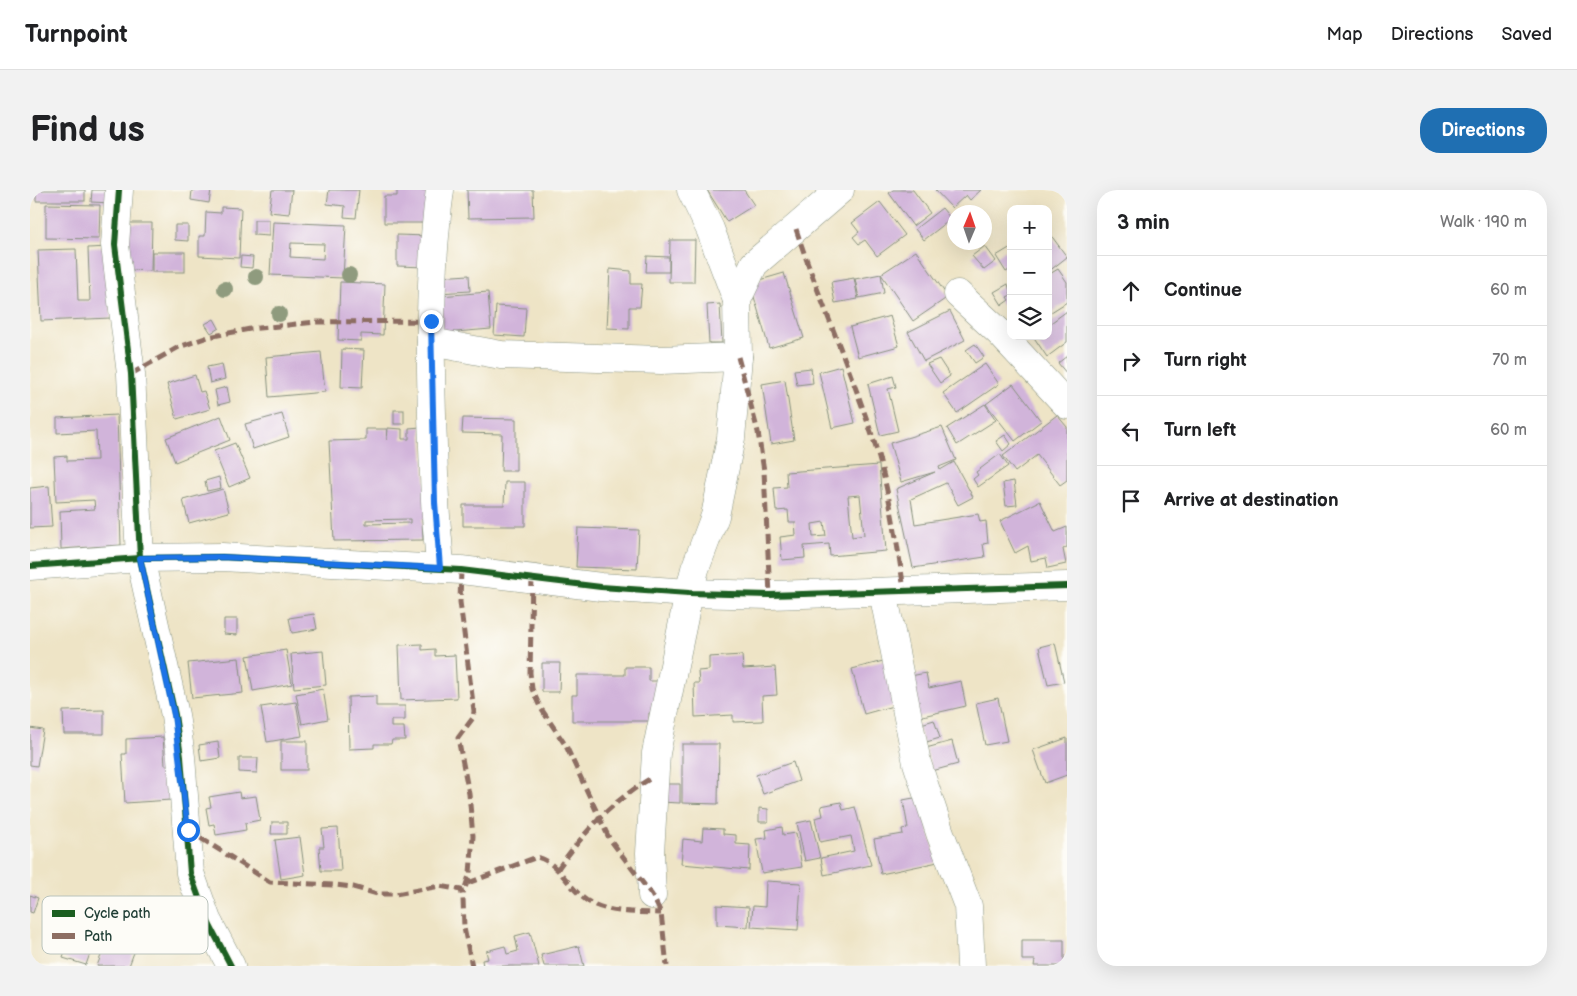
<!DOCTYPE html>
<meta charset="utf-8">
<style>
body{margin:0;font-family:"Balsamiq Sans",sans-serif;background:#f2f2f2;color:#202124}
.controls{position:absolute;right:15px;top:15px;display:grid;overflow:hidden;border-radius:10px;box-shadow:0 5px 20px #0002}
.controls button{width:45px;height:45px;display:grid;place-items:center;padding:0;border:0;border-bottom:1px solid #e0e0e0;background:#fff;color:#202124;font:25px sans-serif}
.compass{position:absolute;left:917px;top:15px;width:45px;height:45px;border-radius:50%;background:#fff;box-shadow:0 5px 20px #0002;rotate:2deg}
.stop{position:absolute;width:15px;height:15px;margin:-11px;border:4px solid #1a73e8;border-radius:50%;background:#fff}
.stop.end{background:#1a73e8;border-color:#fff;box-shadow:0 1px 5px #0008}
.list{margin:0;padding:0;list-style:none}
h2{display:flex;justify-content:space-between;align-items:center;height:65px;margin:0;padding:0 20px;font-size:21px}
h2 small{font-size:16px;font-weight:400;color:#757577}
.list li{display:grid;grid-template-columns:32px 1fr auto;gap:15px;align-items:center;box-sizing:border-box;height:70px;padding:0 20px;border-top:1px solid #e0e0e0}
.list b{display:block;font-size:19px;white-space:nowrap}
.list em{font-size:16px;font-style:normal;color:#757577}
.icon{flex:none;width:28px;height:28px;fill:none;stroke:currentColor;stroke-width:2;stroke-linecap:round;stroke-linejoin:round}
.map{position:relative;flex:none;width:1037px;height:776px;overflow:hidden;border-radius:20px}
header{display:flex;align-items:center;gap:30px;box-sizing:border-box;height:70px;padding:0 25px;background:#fff;border-bottom:1px solid #e0e0e0}
header strong{font-size:24px}
nav{display:flex;gap:28px;margin-inline-start:auto;font-size:18px}
.intro{display:flex;align-items:center;justify-content:space-between;box-sizing:border-box;height:120px;padding:0 30px}
h1{margin:0;font-size:35px}
.button{padding:12px 22px;border-radius:20px;background:#1f6fb2;color:#fff;font-size:18px;font-weight:700}
main{display:flex;gap:30px;padding:0 30px}
aside{flex:1;background:#fff;border-radius:20px;box-shadow:0 5px 20px #0002}
.map>svg:first-child{display:block}
.building{fill:#d1b4da;fill-rule:evenodd}
.lines{fill:none;stroke-linecap:round;stroke-linejoin:round}
.minor-casing{stroke:#86907d;stroke-width:29}
.minor{stroke:#fff;stroke-width:28}
.quiet{stroke:#8d6e63;stroke-width:5;stroke-dasharray:10 5;stroke-linecap:butt}
.cycleway-casing{stroke:#fdfcf7;stroke-width:9}
.cycleway{stroke:#1b5e20;stroke-width:6}
.tree{fill:#8f9b7e}
.route{stroke:#1a73e8;stroke-width:6}
.key{fill:#fdfcf7;stroke:#bac3bc;stroke-width:1}
.key-label{font-size:14px;fill:#1f3d34}
</style>
<header>
<strong>Turnpoint</strong>
<nav><a>Map</a><a>Directions</a><a>Saved</a></nav>
</header>
<div class="intro"><h1>Find us</h1><a class="button">Directions</a></div>
<main>
<div class="map">
<svg width="1037" height="776" viewBox="0 0 1037 776">
<rect width="100%" height="100%" fill="#fdfcf7"/>
<filter id="ink" filterUnits="userSpaceOnUse"><feTurbulence type="fractalNoise" baseFrequency=".02" numOctaves="2"/><feDisplacementMap in="SourceGraphic" scale="10" xChannelSelector="R" yChannelSelector="G"/><feConvolveMatrix kernelMatrix="1 2 1 2 8 2 1 2 1" color-interpolation-filters="sRGB"/></filter>
<filter id="wash" filterUnits="userSpaceOnUse"><feTurbulence type="fractalNoise" baseFrequency=".0096" numOctaves="4" result="noise"/><feDisplacementMap in="SourceGraphic" scale="20" xChannelSelector="R" yChannelSelector="G"/><feGaussianBlur stdDeviation="1.12" result="paint"/><feColorMatrix in="noise" values="0 0 0 0 0 0 0 0 0 0 0 0 0 0 0 0 0 1.4 0 .05"/><feComposite in="paint" operator="in"/></filter>
<g filter="url(#wash)">
<rect width="100%" height="100%" fill="#eee4c6"/>
<g id="blocks">
<!-- building -->
<g class="building">
<rect x="6" y="0" width="49" height="11"/>
<polygon points="62,0 82,0 82,13 61,12"/>
<polygon points="162,0 181,0 179,13 161,10"/>
<polygon points="242,0 262,0 259,24 239,22"/>
<polygon points="299,0 329,0 326,28 314,27 315,16 297,14"/>
<polygon points="367,0 404,0 403,33 354,33 354,6 367,6"/>
<polygon points="437,0 503,0 504,27 438,28"/>
<polygon points="677,0 714,0 724,15 697,32"/>
<polygon points="863,0 883,0 900,23 883,36 859,3"/>
<polygon points="905,0 951,0 940,10 936,5 922,18"/>
<polygon points="850,12 875,45 847,66 835,50 829,54 823,47 829,42 822,33"/>
<polygon points="16,14 70,15 69,49 16,48"/>
<polygon points="191,17 211,18 209,68 169,66 169,46 175,46 176,22 191,23"/>
<polygon points="912,18 921,29 894,50 885,39"/>
<polygon points="224,30 239,30 239,46 224,45"/>
<path d="M243 32 316 35 313 88 240 85ZM261 53 294 54 293 69 260 67Z"/>
<polygon points="94,33 122,33 121,81 101,80 101,71 94,71"/>
<polygon points="145,35 158,35 158,51 145,50"/>
<polygon points="1020,44 1037,67 1018,82 1018,46"/>
<polygon points="367,45 397,46 396,77 367,76"/>
<polygon points="640,50 665,50 664,92 639,92"/>
<polygon points="955,56 966,71 954,80 942,66"/>
<polygon points="79,57 81,128 11,131 8,60 46,59 48,111 60,111 58,58"/>
<polygon points="981,57 981,79 976,82 966,66"/>
<polygon points="886,61 918,107 883,131 851,84"/>
<rect x="122" y="62" width="33" height="20"/>
<polygon points="211,66 223,67 222,78 210,77"/>
<polygon points="617,66 639,67 639,82 616,82"/>
<polygon points="580,79 601,81 601,94 612,94 610,117 599,117 599,139 577,138"/>
<polygon points="1028,79 1037,92 1037,112 1018,124 1018,85"/>
<polygon points="754,83 774,148 739,158 720,93"/>
<polygon points="851,84 854,103 829,108 825,89"/>
<polygon points="439,85 440,101 409,103 408,87"/>
<polygon points="824,88 828,109 805,113 801,92"/>
<polygon points="310,92 355,94 353,145 331,144 331,151 308,150"/>
<polygon points="978,94 981,105 977,107 979,110 972,115 964,102"/>
<polygon points="458,102 461,139 413,143 410,106"/>
<polygon points="690,114 692,153 679,153 677,115"/>
<polygon points="466,116 496,118 494,147 464,145"/>
<polygon points="920,121 935,150 894,171 878,142"/>
<polygon points="1037,121 1037,152 1017,167 1003,146 1018,146 1018,135"/>
<polygon points="860,126 869,156 828,167 820,137"/>
<polygon points="184,129 189,138 181,143 175,134"/>
<polygon points="945,154 954,167 945,173 936,160"/>
<polygon points="312,159 334,160 332,198 311,197"/>
<polygon points="291,162 295,202 239,207 236,167"/>
<polygon points="1037,166 1037,184 1028,173"/>
<polygon points="909,169 920,186 910,193 897,174"/>
<polygon points="192,174 195,189 180,193 177,177"/>
<polygon points="955,174 969,194 927,223 913,203"/>
<polygon points="811,176 825,233 802,238 789,182"/>
<polygon points="781,178 783,193 767,195 764,180"/>
<polygon points="165,185 170,202 174,201 180,219 147,229 137,194"/>
<polygon points="863,186 866,197 858,199 868,241 850,245 838,194"/>
<polygon points="755,190 764,250 741,254 732,194"/>
<polygon points="983,194 1011,231 985,251 956,214"/>
<polygon points="197,197 200,212 188,215 185,200"/>
<polygon points="955,214 966,230 927,255 917,238"/>
<rect x="364" y="220" width="10" height="14"/>
<polygon points="252,224 259,247 223,259 215,234"/>
<polygon points="87,225 91,355 31,359 30,321 65,319 64,310 26,312 24,267 37,266 37,271 67,270 66,241 27,243 27,228"/>
<polygon points="1027,225 1037,237 1037,290 1030,295 1007,265 985,282 973,266"/>
<polygon points="191,226 200,250 145,272 136,248"/>
<polygon points="433,228 486,229 486,281 471,281 472,244 432,243"/>
<path d="M391 237 398 329H392L393 350 304 351 299 251 336 250V239H357V250L358 238 372 239V249H379V238ZM380 329V333L336 334V330Z"/>
<polygon points="912,237 926,270 909,277 910,280 924,272 943,307 928,315 916,293 881,309 885,334 948,324 950,332 956,331 958,353 953,354 955,367 883,378 866,299 905,282 871,292 860,253"/>
<polygon points="975,245 981,254 973,261 966,251"/>
<polygon points="205,253 220,288 199,297 184,261"/>
<polygon points="970,264 978,276 948,297 943,289 948,285 946,282"/>
<path d="M849 275 856 361 800 366 799 354 774 356 775 368 752 370 750 347 766 345 765 332H759L758 320 746 321 744 298 757 297 756 282ZM830 305 834 345 822 347 818 306ZM794 332 796 346 783 347 782 334Z"/>
<polygon points="189,287 191,298 177,301 175,291"/>
<polygon points="984,291 987,315 976,316 973,293"/>
<polygon points="475,292 495,292 495,336 433,336 433,315 474,315"/>
<polygon points="19,296 22,337 0,338 0,298"/>
<polygon points="193,299 199,322 159,333 153,310"/>
<polygon points="1010,311 1025,342 1037,337 1037,357 1033,359 1036,374 1018,378 1016,368 1001,371 998,356 985,363 970,331"/>
<polygon points="548,338 609,340 607,379 546,377"/>
<polygon points="284,424 287,439 262,443 259,428"/>
<polygon points="194,429 207,429 207,445 194,444"/>
<polygon points="1025,453 1034,492 1018,495 1009,457"/>
<polygon points="392,454 392,460 405,459 405,466 425,465 427,508 371,510 369,455"/>
<polygon points="256,460 262,494 223,501 217,466"/>
<polygon points="293,461 296,495 264,498 261,464"/>
<polygon points="712,465 713,479 745,477 747,505 732,506 733,531 703,532 703,525 665,527 664,493 669,493 668,481 679,480 679,467"/>
<polygon points="209,468 213,503 162,508 158,473"/>
<polygon points="857,470 870,514 834,524 822,479"/>
<polygon points="512,473 530,473 529,502 512,502"/>
<polygon points="595,477 619,477 619,491 627,491 628,523 619,523 619,531 542,531 542,505 547,505 547,485 595,485"/>
<polygon points="896,483 899,498 931,491 936,516 884,528 875,487"/>
<polygon points="293,499 298,529 272,534 266,504"/>
<polygon points="346,506 346,516 375,516 375,530 361,530 361,537 374,537 375,550 362,550 361,554 344,554 344,558 319,559 318,507"/>
<polygon points="968,508 977,551 955,555 946,513"/>
<polygon points="266,512 272,546 237,552 231,517"/>
<polygon points="74,520 74,544 34,544 33,521"/>
<polygon points="904,530 910,548 893,553 888,535"/>
<polygon points="0,538 13,540 7,576 0,575"/>
<polygon points="133,547 135,575 144,574 141,610 95,613 92,564 96,564 96,549"/>
<polygon points="1037,548 1037,585 1015,593 1003,560"/>
<rect x="251" y="551" width="26" height="29"/>
<polygon points="922,551 928,574 902,581 896,558"/>
<polygon points="188,552 190,568 171,571 169,555"/>
<polygon points="652,554 689,554 688,614 652,613"/>
<polygon points="209,568 228,568 227,583 209,582"/>
<polygon points="763,572 769,591 733,604 726,585"/>
<polygon points="631,594 650,594 650,613 630,612"/>
<polygon points="209,602 210,608 226,606 230,630 215,633 216,640 186,645 184,634 179,635 176,618 181,617 179,607"/>
<polygon points="889,607 908,672 851,684 844,649 873,644 872,639 878,638 873,610"/>
<polygon points="811,612 813,620 825,617 841,675 794,685 791,668 824,661 821,646 790,652 785,628 793,626 791,616"/>
<polygon points="729,618 738,619 738,632 729,632"/>
<polygon points="781,630 790,668 775,671 767,633"/>
<polygon points="242,632 257,632 257,644 241,644"/>
<polygon points="752,637 753,645 766,643 772,677 732,683 726,649 737,648 736,640"/>
<polygon points="308,638 311,681 291,681 289,657 294,657 292,639"/>
<polygon points="673,638 693,639 693,644 706,645 706,654 720,655 719,680 651,674 653,649 672,651"/>
<polygon points="270,647 275,685 251,689 245,650"/>
<polygon points="736,691 771,693 768,740 721,737 723,716 735,717"/>
<polygon points="0,705 8,708 3,723 0,722"/>
<polygon points="687,715 719,717 718,737 687,735"/>
<polygon points="42,742 65,749 56,775 33,768"/>
<polygon points="500,742 509,776 453,776 452,770 458,769 456,761 475,756 477,764 488,761 485,746"/>
<polygon points="78,747 106,757 99,776 67,776"/>
<polygon points="992,750 1034,750 1034,776 1004,776 1005,770 992,770"/>
<polygon points="549,756 554,776 514,776 511,765"/>
</g>
</g>
</g>
<g filter="url(#ink)">
<use href="#blocks" fill-opacity="0" stroke="#86907d" stroke-width="1"/>
<g class="lines">
<!-- minor casing -->
<g class="minor-casing">
<g id="minor">
<polyline points="89,0 85,55 101,184 110,368 145,525 151,567 160,683 177,730 201,776"/>
<polyline points="661,0 680,39 707,110"/>
<polyline points="928,104 970,143 1037,215"/>
<polyline points="401,152 471,165 631,170 708,167"/>
<polyline points="0,376 110,368 192,367 431,380 571,397 659,403 740,405 1037,396"/>
<path d="M410 378C409 356 406 333 405 310 401 207 396 103 410 0"/>
<polyline points="853,402 887,573 910,643 938,716 941,776"/>
<polyline points="622,705 620,663 626,563 659,403 665,379 685,326 701,248 708,167 707,110 724,74 810,0"/>
</g>
</g>
<!-- minor -->
<use href="#minor" class="minor"/>
<!-- quiet -->
<g class="quiet">
<path d="M766 39C790 113 823 183 846 258 860 304 867 352 874 400"/>
<polyline points="708,167 728,242 734,281 740,405"/>
<polyline points="101,184 149,157 178,147 220,139 286,132 401,131"/>
<polyline points="431,380 430,412 444,521 443,528 428,548 439,604 443,646 440,683 433,704"/>
<polyline points="502,387 500,483 502,499 510,517 536,556 579,648 622,705 631,723 637,776"/>
<polyline points="158,640 240,692 305,695 323,697 347,704 366,704 410,696 431,700 433,708 434,738 442,776"/>
<path d="M527 680C554 642 583 610 623 587"/>
<path d="M438 693 507 667C528 672 539 698 556 710 577 724 606 722 631 723"/>
</g>
<!-- cycleway casing -->
<g class="cycleway-casing">
<g id="cycleway">
<polyline points="89,0 85,55 101,184 110,368 145,525 151,567 160,683 177,730 201,776"/>
<polyline points="0,376 110,368 192,367 431,380 571,397 659,403 740,405 1037,396"/>
</g>
</g>
<!-- cycleway -->
<use href="#cycleway" class="cycleway"/>
</g>
<!-- trees -->
<g class="tree">
<circle cx="319" cy="85" r="8"/>
<circle cx="226" cy="87" r="8"/>
<circle cx="195" cy="99" r="8"/>
<circle cx="249" cy="124" r="8"/>
</g>
</g>
<g class="lines" filter="url(#ink)">
<!-- route -->
<polyline class="route" points="158,640 144,525 110,368 192,367 410,378 405,312 401,131"/>
</g>
<!-- legend -->
<rect x="12" y="706" width="166" height="58" rx="8" class="key"/>
<rect x="22" y="720" width="23" height="7" fill="#1b5e20"/>
<rect x="22" y="743" width="23" height="6" fill="#8d6e63"/>
<g class="key-label">
<text x="54" y="728">Cycle path</text>
<text x="54" y="751">Path</text>
</g>
</svg>
<div class="controls">
<button>+</button>
<button>−</button>
<button><svg class="icon" aria-label="layers" viewBox="0 0 24 24"><path d="M12 4l9 5-9 5-9-5zM3 14l9 5 9-5"/></svg></button>
</div>
<svg class="compass" viewBox="-18 -18 36 36"><path d="M0-13l5 13h-10z" fill="#e53935"/><path d="M0 13l5-13h-10z" fill="#757577"/></svg>
<div class="stop" style="left:158px;top:640px"></div>
<div class="stop end" style="left:401px;top:131px"></div>
</div>
<aside>
<h2>3 min<small>Walk · 190 m</small></h2>
<ul class="list">
<li><svg class="icon" aria-label="ahead" viewBox="0 0 24 24"><path d="M12 20V5M6 11l6-6 6 6"/></svg><div><b>Continue</b></div><em>60 m</em></li>
<li><svg class="icon" aria-label="right" viewBox="0 0 24 24"><path d="M7 20v-9h11M14 6l5 5-5 5"/></svg><div><b>Turn right</b></div><em>70 m</em></li>
<li><svg class="icon" aria-label="left" viewBox="0 0 24 24"><path d="M17 20v-9H6M10 6l-5 5 5 5"/></svg><div><b>Turn left</b></div><em>60 m</em></li>
<li><svg class="icon" aria-label="arrive" viewBox="0 0 24 24"><path d="M6 21V4h12l-3 4 3 4H6"/></svg><div><b>Arrive at destination</b></div></li>
</ul>
</aside>
</main>
